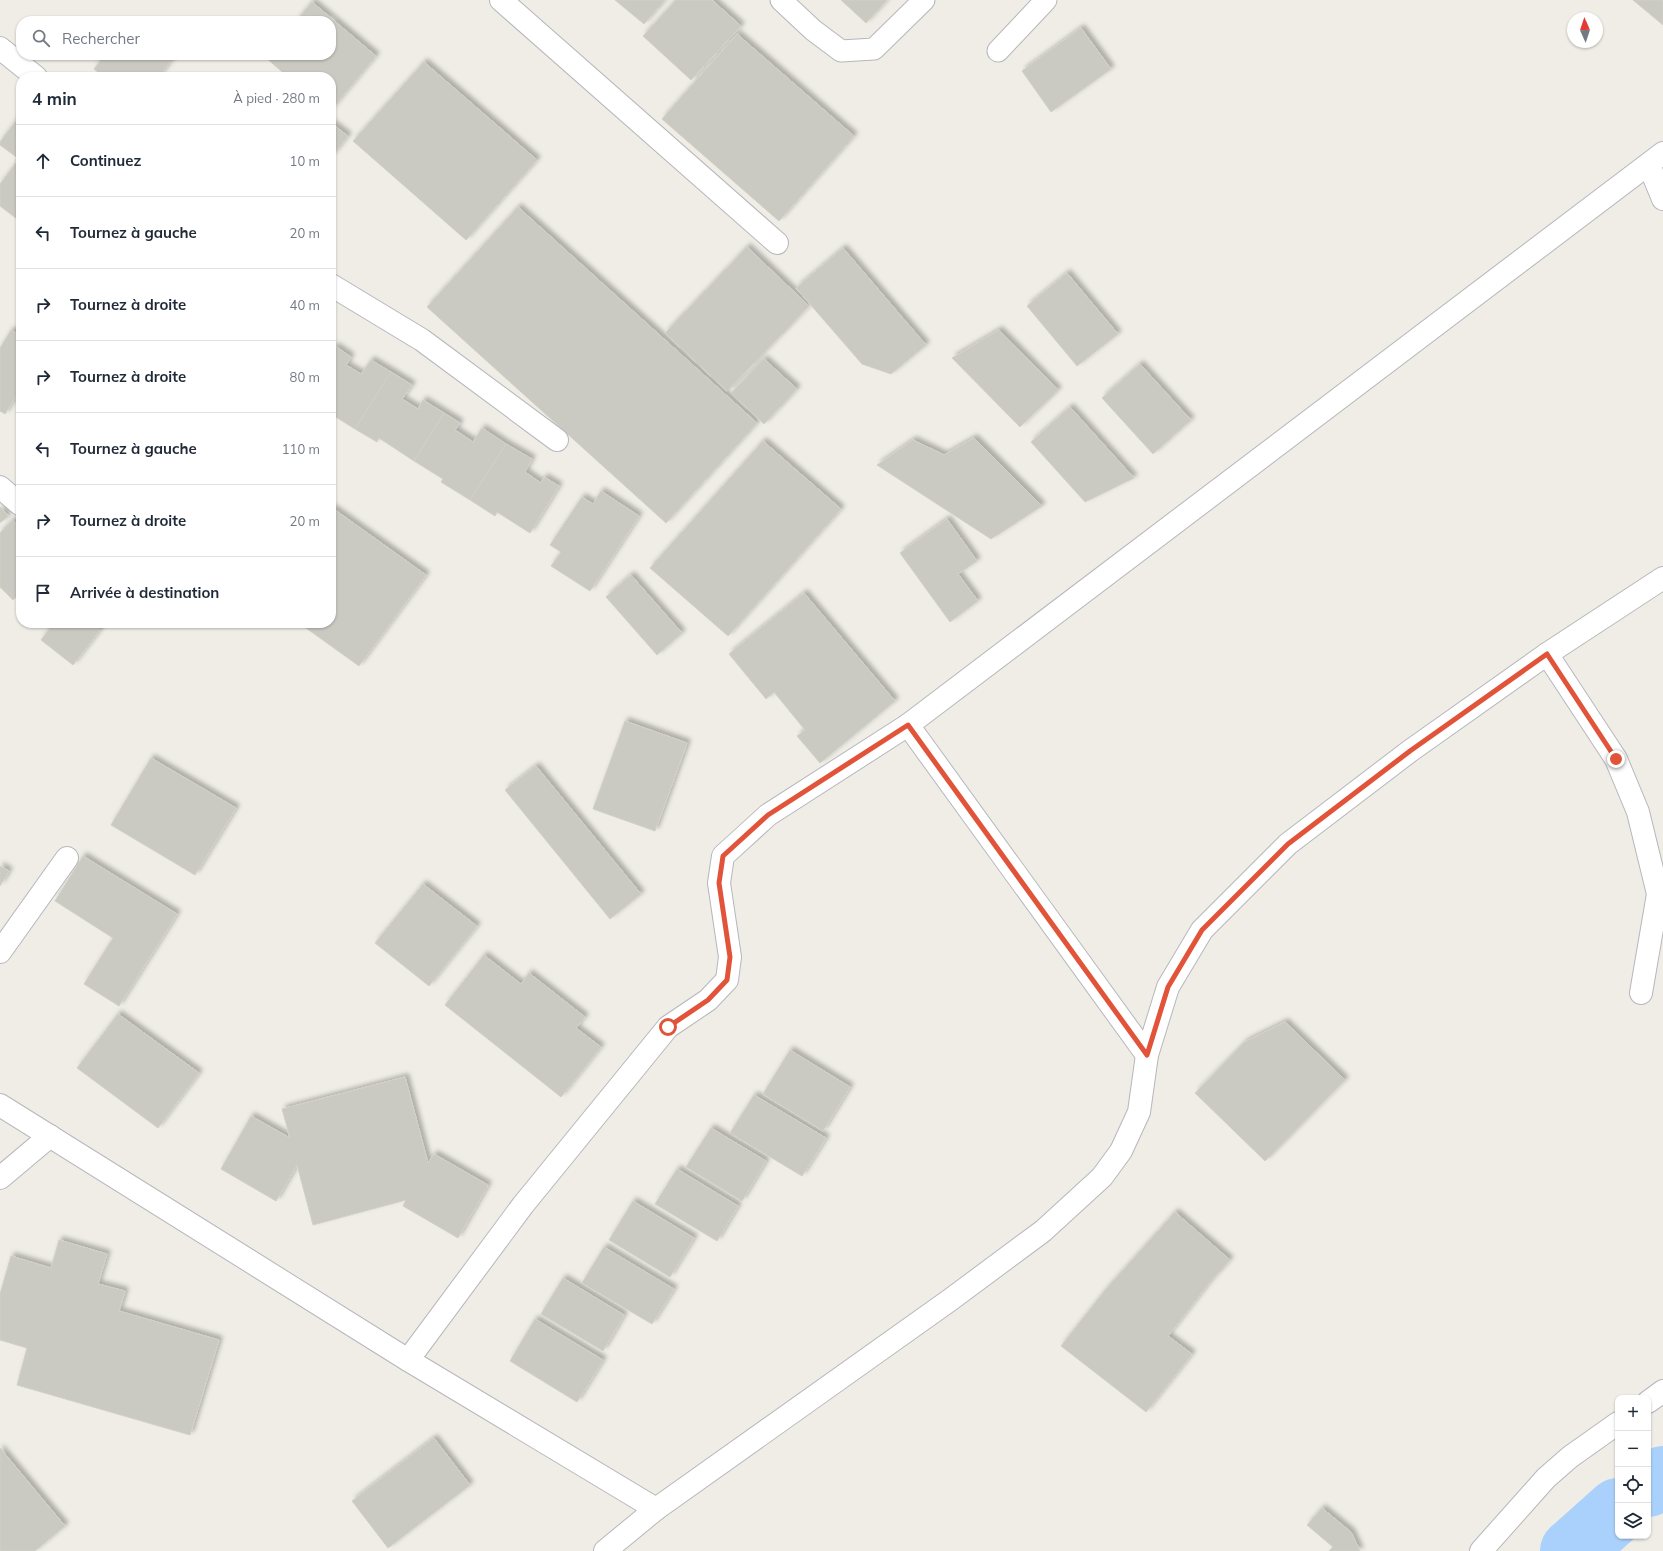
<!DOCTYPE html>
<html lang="fr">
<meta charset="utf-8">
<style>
body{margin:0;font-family:Mulish,sans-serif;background:#f2f2f3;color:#1f2937}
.controls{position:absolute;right:12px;bottom:12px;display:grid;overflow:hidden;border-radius:8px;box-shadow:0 1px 3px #0004}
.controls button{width:36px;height:36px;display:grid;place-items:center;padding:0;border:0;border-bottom:1px solid #e0e1e3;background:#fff;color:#1f2937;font:20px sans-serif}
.compass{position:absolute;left:1567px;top:12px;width:36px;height:36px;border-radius:50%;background:#fff;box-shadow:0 1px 3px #0004;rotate:357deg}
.stop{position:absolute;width:12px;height:12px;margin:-9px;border:3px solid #e1543a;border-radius:50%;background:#fff}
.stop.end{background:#e1543a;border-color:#fff;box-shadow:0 1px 4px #0008}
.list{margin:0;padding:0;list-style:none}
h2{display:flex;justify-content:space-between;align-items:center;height:52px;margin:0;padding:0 16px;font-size:17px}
h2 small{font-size:13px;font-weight:400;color:#747a83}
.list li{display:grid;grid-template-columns:26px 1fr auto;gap:12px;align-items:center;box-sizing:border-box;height:72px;padding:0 16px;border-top:1px solid #e0e1e3}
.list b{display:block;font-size:15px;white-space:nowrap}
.list em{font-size:13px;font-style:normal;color:#747a83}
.icon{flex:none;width:22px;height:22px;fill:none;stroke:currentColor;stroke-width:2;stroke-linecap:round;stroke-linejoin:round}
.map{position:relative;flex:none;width:1663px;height:1551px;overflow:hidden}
.search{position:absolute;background:#fff;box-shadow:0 1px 3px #0004;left:16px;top:16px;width:320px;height:44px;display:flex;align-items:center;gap:10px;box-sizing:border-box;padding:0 14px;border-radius:16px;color:#747a83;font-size:15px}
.panel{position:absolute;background:#fff;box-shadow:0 1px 3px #0004;left:16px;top:72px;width:320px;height:556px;border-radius:16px}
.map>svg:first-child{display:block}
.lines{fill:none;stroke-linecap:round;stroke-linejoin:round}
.river{stroke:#aad1fb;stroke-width:64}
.building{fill:#cac9c2;stroke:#d3d0c4;filter:url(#shadow)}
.service-casing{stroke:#b6b7bc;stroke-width:23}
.minor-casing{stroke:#b6b7bc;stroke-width:24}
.service{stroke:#fff;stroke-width:21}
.minor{stroke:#fff;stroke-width:22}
.route{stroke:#e1543a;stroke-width:5}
</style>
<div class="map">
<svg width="1663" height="1551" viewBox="0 0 1663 1551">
<defs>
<filter id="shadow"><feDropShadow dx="3.5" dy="-3.5" stdDeviation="2" flood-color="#0004"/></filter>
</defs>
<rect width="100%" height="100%" fill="#efede6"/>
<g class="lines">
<!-- river -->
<g class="river">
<polyline points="1648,1485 1663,1478"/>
<polyline points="1572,1551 1618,1510"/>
</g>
</g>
<!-- building -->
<g class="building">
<polygon points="615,0 665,0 644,24"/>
<polygon points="676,0 712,0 741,26 691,80 643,36"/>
<polygon points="841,0 887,0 866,23"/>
<polygon points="1633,0 1663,0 1663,25"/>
<polygon points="312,2 376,56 331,110 331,77 288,77 265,57 267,55 331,55 331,21 296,21"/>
<polygon points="1081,28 1111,69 1051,112 1022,71"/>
<polygon points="737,34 854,136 779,221 662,119"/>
<polygon points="105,55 169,55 173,58 159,77 104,77 94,69"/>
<polygon points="424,62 537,160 466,240 353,141"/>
<polygon points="21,114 21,222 0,206 0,184 19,159 0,145 0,142"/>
<polygon points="331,123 348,136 331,157"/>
<polygon points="518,207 757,423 666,523 427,307"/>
<polygon points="747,247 809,306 727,391 665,333"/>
<polygon points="843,248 926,345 891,374 862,364 796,288"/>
<polygon points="1067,273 1118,334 1077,366 1027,306"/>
<polygon points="11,330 21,336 21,388 5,414 0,411 0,348"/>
<polygon points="999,330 1058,390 1020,427 952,358"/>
<polygon points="335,346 351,357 346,365 361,374 371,360 391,372 355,429 331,414 333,410 331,409 331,352"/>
<polygon points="764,359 797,389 764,424 731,393"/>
<polygon points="1140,364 1191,420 1153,454 1102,398"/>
<polygon points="391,372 412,385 402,399 418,409 423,400 444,413 414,461 379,438 377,442 355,429"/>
<polygon points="1070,407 1134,478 1085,502 1031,442"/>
<polygon points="444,413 460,423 455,430 473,442 482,428 506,444 470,500 441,482 443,479 414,461"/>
<polygon points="974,438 1042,506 991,539 877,465 913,440 944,455"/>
<polygon points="763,441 841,509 728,636 650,568"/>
<polygon points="506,444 532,459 525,472 541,483 544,477 559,486 530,533 497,512 495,516 470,500"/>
<polygon points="601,491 639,516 590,591 551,566 561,552 550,545 582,497 593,504"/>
<polygon points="0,507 8,516 0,523"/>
<polygon points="331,507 426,575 359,666 299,623 331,623"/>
<polygon points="947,519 977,561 958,574 978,601 950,622 900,553"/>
<polygon points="13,520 21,529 21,592 13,600 0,587 0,533"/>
<polygon points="631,575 682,633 657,655 606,597"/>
<polygon points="804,593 895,701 820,763 797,736 805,730 774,692 766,699 729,654"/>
<polygon points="54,623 92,623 100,630 73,665 41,640"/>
<polygon points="625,721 687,743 655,831 593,809"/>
<polygon points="151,758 236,808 195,875 111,825"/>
<polygon points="536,766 641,894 610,919 505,790"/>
<polygon points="83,856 177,914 119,1006 84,984 113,938 55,901"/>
<polygon points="0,866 9,871 0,886"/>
<polygon points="423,884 477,926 429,986 375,943"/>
<polygon points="484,955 521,984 529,973 585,1017 576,1028 601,1047 561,1097 445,1005"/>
<polygon points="118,1014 199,1073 158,1128 77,1068"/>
<polygon points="1285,1022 1345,1080 1265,1161 1195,1093 1245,1042"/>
<polygon points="790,1050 850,1087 823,1131 763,1094"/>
<polygon points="405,1077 428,1163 434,1154 488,1185 458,1238 403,1206 406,1200 313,1225 297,1165 276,1201 221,1169 251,1116 290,1138 282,1109"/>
<polygon points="754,1095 826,1138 802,1176 730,1133"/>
<polygon points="711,1128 766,1161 742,1201 686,1167"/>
<polygon points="677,1169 738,1206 717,1241 655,1204"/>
<polygon points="633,1201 694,1238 670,1277 609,1240"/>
<polygon points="1175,1212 1230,1260 1209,1283 1168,1336 1192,1354 1146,1412 1061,1346 1106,1289"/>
<polygon points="59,1240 107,1254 98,1284 125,1291 119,1311 219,1340 190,1435 17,1385 27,1348 0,1340 0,1294 11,1256 51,1268"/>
<polygon points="604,1247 674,1289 652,1324 582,1283"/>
<polygon points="563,1278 624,1315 603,1351 541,1314"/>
<polygon points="535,1319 603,1360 577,1402 510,1361"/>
<polygon points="434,1438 470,1485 388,1548 352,1501"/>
<polygon points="0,1448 65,1526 35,1551 0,1551"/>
<polygon points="1322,1508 1351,1532 1360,1551 1329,1551 1333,1547 1307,1525"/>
</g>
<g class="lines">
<!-- service casing -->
<g class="service-casing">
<g id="service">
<polyline points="781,0 813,30 841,51 874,49 924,0"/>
<polyline points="998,51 1046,0"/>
</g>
</g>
<!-- minor casing -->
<g class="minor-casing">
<g id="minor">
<polyline points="501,0 777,243"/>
<polyline points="0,48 36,77"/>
<polyline points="1649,165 1663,199"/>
<polyline points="331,285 422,340 557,440"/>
<polyline points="0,487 21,505"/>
<polyline points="1547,654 1616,759 1638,812 1658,894 1641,993"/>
<polyline points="908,725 1147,1055"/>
<polyline points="0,952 67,858"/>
<polyline points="0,1105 408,1360 656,1509"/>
<polyline points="0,1178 50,1136"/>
<polyline points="408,1360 523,1205 668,1027 708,1000 727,980 730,957 719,883 723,856 768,815 908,725 1663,153"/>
<polyline points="1648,1402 1663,1391"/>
<polyline points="605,1551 656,1509 950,1300 1043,1231 1102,1177 1121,1151 1139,1112 1147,1055 1168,987 1202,930 1288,844 1410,751 1547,654 1663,578"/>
<polyline points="1481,1551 1546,1478 1570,1457 1618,1423"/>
</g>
</g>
<!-- service -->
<use href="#service" class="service"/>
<!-- minor -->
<use href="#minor" class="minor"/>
</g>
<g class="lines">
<!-- route -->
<polyline class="route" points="668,1027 708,1000 727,980 730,957 719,883 723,856 768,815 908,725 1147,1055 1168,987 1202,930 1288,844 1410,751 1547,654 1616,759"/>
</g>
</svg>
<div class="controls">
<button>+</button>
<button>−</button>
<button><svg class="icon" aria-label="locate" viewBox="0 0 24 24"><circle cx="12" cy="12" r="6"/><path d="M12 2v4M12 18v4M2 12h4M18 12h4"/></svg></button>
<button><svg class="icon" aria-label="layers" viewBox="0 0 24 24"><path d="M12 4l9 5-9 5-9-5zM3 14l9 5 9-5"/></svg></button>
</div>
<svg class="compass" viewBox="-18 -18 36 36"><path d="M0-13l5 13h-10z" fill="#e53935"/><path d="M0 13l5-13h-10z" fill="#747a83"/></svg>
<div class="stop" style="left:668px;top:1027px"></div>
<div class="stop end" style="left:1616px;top:759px"></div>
<div class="search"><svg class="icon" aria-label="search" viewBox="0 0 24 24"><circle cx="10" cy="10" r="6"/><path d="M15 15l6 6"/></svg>Rechercher</div>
<section class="panel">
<h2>4 min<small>À pied · 280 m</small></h2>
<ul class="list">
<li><svg class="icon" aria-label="ahead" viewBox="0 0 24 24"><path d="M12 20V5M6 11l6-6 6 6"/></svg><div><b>Continuez</b></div><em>10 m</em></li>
<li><svg class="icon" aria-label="left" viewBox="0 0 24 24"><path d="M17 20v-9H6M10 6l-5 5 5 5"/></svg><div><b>Tournez à gauche</b></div><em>20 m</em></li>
<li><svg class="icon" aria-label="right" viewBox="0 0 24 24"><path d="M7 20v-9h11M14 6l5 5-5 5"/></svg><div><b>Tournez à droite</b></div><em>40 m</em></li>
<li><svg class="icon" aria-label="right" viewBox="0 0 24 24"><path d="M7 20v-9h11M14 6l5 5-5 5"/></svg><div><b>Tournez à droite</b></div><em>80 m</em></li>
<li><svg class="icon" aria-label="left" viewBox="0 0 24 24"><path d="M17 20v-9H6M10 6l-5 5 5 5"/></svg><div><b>Tournez à gauche</b></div><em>110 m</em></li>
<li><svg class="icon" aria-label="right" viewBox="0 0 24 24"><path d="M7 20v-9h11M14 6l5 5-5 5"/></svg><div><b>Tournez à droite</b></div><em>20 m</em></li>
<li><svg class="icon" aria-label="arrive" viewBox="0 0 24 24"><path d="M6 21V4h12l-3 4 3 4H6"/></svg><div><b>Arrivée à destination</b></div></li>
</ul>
</section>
</div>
